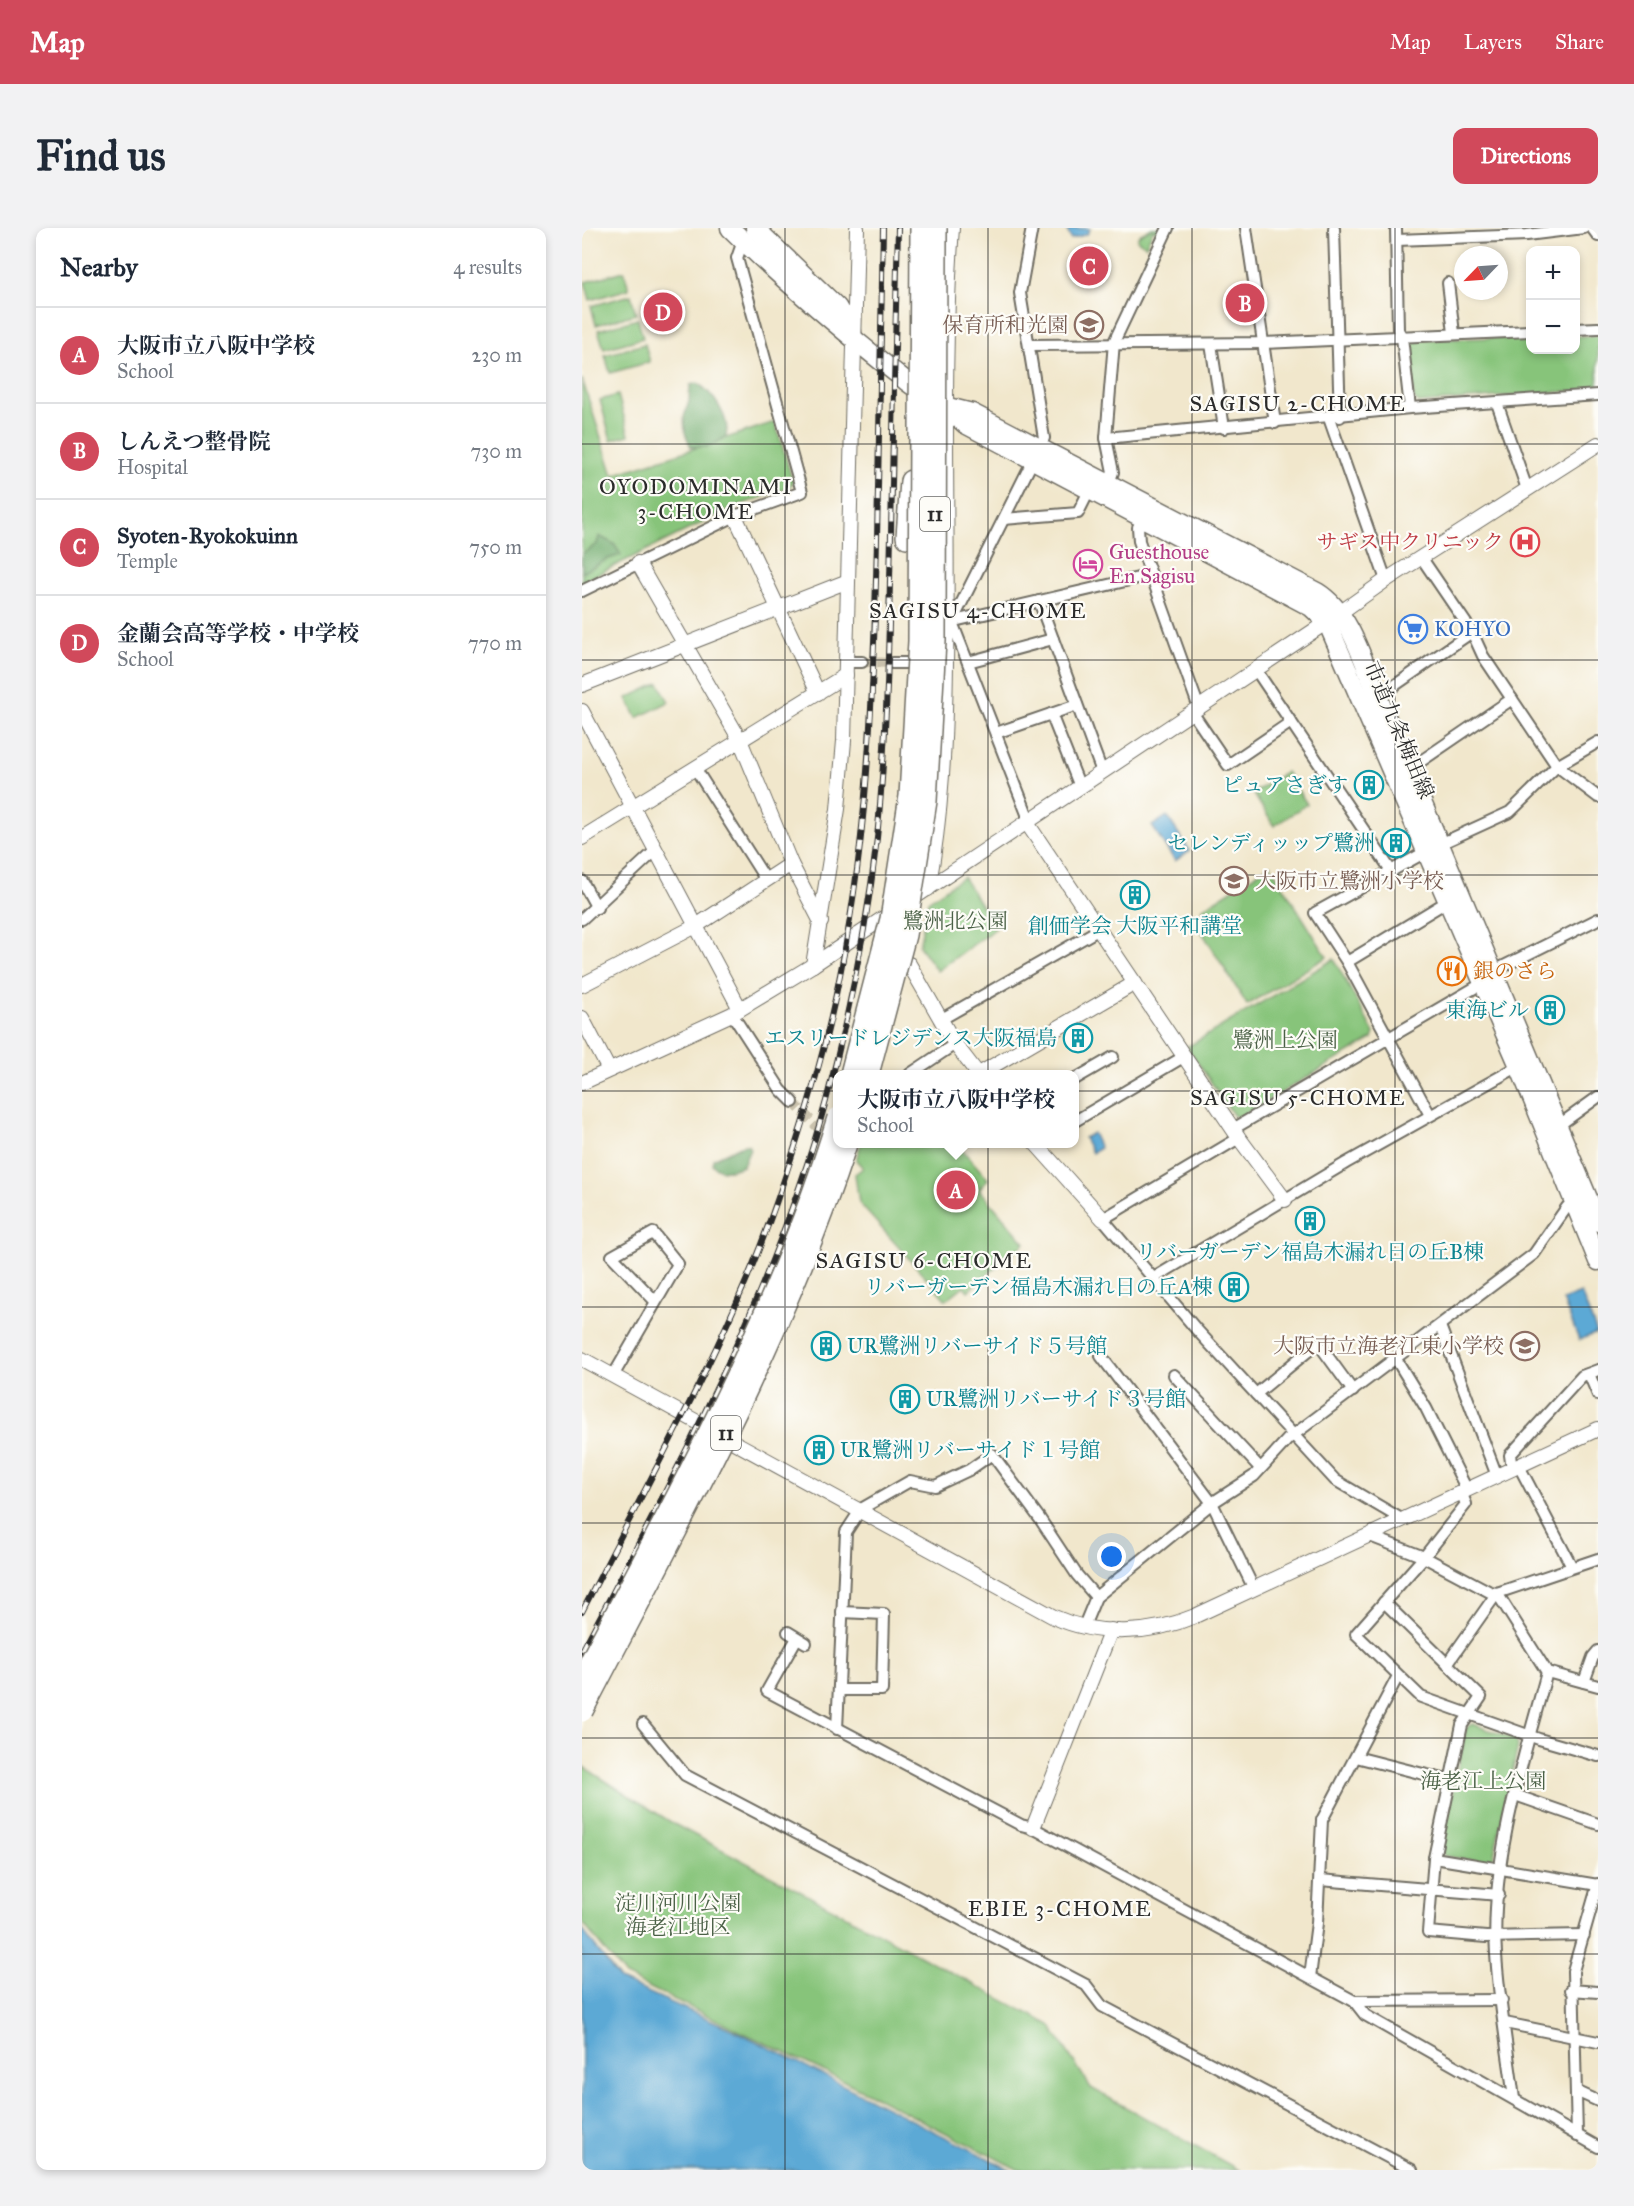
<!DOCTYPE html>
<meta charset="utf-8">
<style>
body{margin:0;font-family:"IM FELL Great Primer","Noto Serif JP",serif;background:#f2f2f3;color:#1f2937}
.controls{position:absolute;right:18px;top:18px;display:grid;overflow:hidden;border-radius:12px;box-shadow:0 3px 9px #0003}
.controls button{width:54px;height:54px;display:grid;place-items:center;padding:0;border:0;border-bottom:2px solid #e0e1e3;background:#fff;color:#1f2937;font:30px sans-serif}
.compass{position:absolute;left:872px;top:18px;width:54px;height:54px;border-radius:50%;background:#fff;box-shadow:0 3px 9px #0003;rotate:245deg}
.you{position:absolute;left:530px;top:1329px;width:21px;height:21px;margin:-15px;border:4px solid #fff;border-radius:50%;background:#1a73e8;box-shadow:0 0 0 9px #1a73e833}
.badge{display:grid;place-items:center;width:39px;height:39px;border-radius:50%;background:#d1495b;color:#fff;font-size:20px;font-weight:700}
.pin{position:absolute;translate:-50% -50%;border:3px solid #fff;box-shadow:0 2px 6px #0006}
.popup{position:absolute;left:251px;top:842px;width:246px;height:78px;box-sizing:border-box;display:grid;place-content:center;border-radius:12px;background:#fff;filter:drop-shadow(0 2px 4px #0005);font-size:20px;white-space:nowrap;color:#747a83}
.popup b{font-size:22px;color:#1f2937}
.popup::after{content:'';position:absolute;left:50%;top:100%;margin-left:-12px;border:12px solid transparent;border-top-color:#fff}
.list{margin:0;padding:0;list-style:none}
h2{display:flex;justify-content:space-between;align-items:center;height:78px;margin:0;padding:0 24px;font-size:26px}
h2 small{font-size:20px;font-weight:400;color:#747a83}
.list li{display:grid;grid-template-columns:39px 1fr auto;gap:18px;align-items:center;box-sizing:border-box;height:96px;padding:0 24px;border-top:2px solid #e0e1e3}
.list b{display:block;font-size:22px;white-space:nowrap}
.list p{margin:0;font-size:20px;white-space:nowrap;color:#747a83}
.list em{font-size:20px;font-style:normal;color:#747a83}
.map{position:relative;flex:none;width:1016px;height:1942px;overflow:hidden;border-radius:12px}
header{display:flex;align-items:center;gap:36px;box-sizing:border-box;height:84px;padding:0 30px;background:#d1495b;color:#fff}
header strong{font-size:28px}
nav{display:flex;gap:33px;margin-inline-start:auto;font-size:21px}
.intro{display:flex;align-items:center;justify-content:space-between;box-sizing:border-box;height:144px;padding:0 36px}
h1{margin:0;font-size:42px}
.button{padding:15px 27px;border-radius:12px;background:#d1495b;color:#fff;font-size:21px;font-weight:700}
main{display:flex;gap:36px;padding:0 36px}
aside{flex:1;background:#fff;border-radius:12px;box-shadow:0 3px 9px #0003}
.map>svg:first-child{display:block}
.green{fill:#87c47a;stroke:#597852;stroke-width:1.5}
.forest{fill:#6daa6a;stroke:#4c6a4a;stroke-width:1.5}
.water{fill:#5ca9d5;stroke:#446a80;stroke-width:1.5}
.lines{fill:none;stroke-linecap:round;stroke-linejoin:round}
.minor-tunnel{stroke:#c9c1ac;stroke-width:10;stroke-dasharray:10 5;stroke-linecap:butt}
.minor-casing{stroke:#706d63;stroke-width:14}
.tertiary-casing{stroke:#706d63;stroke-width:16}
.primary-casing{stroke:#706d63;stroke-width:21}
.motorway-casing{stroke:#706d63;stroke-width:24}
.minor{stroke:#fff;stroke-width:10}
.tertiary{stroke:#fff;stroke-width:14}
.primary{stroke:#fff;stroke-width:18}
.motorway{stroke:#fff;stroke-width:21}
.rail-casing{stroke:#2b2b2b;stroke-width:6}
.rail{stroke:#fdfcf7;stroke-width:4;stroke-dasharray:11;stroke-linecap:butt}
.motorway-bridge-casing{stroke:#706d63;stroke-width:24;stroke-linecap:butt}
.motorway-bridge{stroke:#fff;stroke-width:21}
.grid{fill:none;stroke:#2b2b2b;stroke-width:1.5;stroke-opacity:0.55}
.labels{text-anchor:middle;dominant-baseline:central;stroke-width:4.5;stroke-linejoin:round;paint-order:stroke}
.shield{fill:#fdfcf7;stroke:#6a6a68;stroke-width:1.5}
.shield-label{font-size:20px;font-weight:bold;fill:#2b2b2b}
.education-label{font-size:21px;fill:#785e54;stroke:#fdfcf7;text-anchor:end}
.health-label{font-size:21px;fill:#be3a42;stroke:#fdfcf7;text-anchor:end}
.hotel-label{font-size:21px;fill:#b23c85;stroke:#fdfcf7;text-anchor:start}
.shop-label{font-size:21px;fill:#366cbe;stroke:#fdfcf7;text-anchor:start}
.street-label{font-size:21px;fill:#2b2b2b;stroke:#fdfcf7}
.culture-label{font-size:21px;fill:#0d838f;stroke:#fdfcf7;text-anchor:end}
.park-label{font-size:21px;fill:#4b6147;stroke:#fdfcf7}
.food-label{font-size:21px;fill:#c56008;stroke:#fdfcf7;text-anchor:start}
.neighbourhood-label{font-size:22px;letter-spacing:1.5px;fill:#2b2b2b;stroke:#fdfcf7}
</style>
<header>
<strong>Map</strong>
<nav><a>Map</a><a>Layers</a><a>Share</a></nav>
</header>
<div class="intro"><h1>Find us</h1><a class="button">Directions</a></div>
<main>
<aside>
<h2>Nearby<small>4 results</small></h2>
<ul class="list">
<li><span class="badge">A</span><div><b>大阪市立八阪中学校</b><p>School</p></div><em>230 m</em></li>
<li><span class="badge">B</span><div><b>しんえつ整骨院</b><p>Hospital</p></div><em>730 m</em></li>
<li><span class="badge">C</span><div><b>Syoten-Ryokokuinn</b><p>Temple</p></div><em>750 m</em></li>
<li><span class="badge">D</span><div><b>金蘭会高等学校・中学校</b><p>School</p></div><em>770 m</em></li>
</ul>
</aside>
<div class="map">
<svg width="1016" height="1942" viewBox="0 0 1016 1942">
<rect width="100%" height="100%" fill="#fdfcf7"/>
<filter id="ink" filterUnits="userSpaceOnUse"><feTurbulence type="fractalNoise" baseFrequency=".0167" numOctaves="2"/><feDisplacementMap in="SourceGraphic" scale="12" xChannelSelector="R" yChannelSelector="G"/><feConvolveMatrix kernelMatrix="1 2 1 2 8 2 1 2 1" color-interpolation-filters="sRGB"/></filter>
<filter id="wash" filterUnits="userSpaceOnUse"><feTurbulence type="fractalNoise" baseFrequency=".008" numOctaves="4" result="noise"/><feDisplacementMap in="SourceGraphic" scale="24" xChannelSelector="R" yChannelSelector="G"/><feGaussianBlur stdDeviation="1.35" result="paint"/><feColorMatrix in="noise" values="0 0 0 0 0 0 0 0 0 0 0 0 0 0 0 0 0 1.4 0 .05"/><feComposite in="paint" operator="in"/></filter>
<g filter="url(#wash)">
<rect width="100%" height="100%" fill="#f1e7cc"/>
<!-- green -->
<g class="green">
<polygon points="570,0 581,0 578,5 571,2 564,18 555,12 557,7"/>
<polygon points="42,43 47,61 8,72 3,54"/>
<polygon points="49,67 54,86 14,97 9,78"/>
<polygon points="56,91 61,110 22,121 16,102"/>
<polygon points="994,108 1016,108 1016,161 837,175 832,171 826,117 831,112 948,109 948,122 993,122"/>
<polygon points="63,116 68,134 28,145 23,127"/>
<polygon points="0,151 31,247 193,194 211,254 206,260 150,280 0,354"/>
<polygon points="36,167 47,207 29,212 18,172"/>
<polygon points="77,455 87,474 55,490 45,470"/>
<polygon points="704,544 725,576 692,598 671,565"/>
<polygon points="688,637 745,729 665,777 618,701 627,694 620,681"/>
<polygon points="381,649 414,700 355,743 337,718 346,673"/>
<polygon points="752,731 792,805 790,811 658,889 652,888 605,819"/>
<polygon points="279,916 375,916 406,951 397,961 443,1015 386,1063 382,1058 364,1072 277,975 273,946 281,940 274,932"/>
<polygon points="890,1496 933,1511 936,1518 911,1631 906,1635 863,1628 859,1622 884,1500"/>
<polygon points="0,1538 92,1596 468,1797 509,1860 657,1942 437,1942 264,1854 43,1748 0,1694"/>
</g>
<!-- forest -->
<g class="forest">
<path d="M115 155C131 165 149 190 144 209L127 219H109L103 205 102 189 107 173 108 157Z"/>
<polygon points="17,308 32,316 39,327 26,331 0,345 0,326 15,316"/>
<path d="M161 917H166L168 921 161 938C150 942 138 946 130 936L131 931Z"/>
</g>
<!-- water -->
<g class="water">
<polygon points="484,0 508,1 505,6 489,11"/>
<polygon points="585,588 608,623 593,633 570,598"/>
<polygon points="511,905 518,920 510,925 502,910"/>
<polygon points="999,1065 1015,1105 997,1112 981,1072"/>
<polygon points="0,1701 38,1752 158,1805 429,1942 0,1942"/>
</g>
</g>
<g filter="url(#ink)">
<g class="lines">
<!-- minor-tunnel -->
<g class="minor-tunnel">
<polyline points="280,434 310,435"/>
<polyline points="211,874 239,903"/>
</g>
<!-- minor casing -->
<g class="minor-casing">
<g id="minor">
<polyline points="664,0 693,195"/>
<polyline points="752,0 758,189"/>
<polyline points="814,0 816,102 820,109 828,180"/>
<polyline points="1010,0 1016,8"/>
<polyline points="815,12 945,7 1002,0"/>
<polyline points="866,55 872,105"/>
<polyline points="993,101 1016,100"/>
<polyline points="629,116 642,200"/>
<polyline points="448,117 682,115 948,103"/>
<polyline points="915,175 945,261"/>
<polyline points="747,190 804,352"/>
<polyline points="524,210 828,180 1016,167"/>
<polyline points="527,255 531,244 524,210 532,114 586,0"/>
<polyline points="422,291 496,285 507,263"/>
<polyline points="564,291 556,299 557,313 617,480"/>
<polyline points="839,329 890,404 901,428 975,538 1016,569"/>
<polyline points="0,363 153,288 220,264 155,30 161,13"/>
<polyline points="457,373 520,544"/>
<polyline points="368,394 569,347"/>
<polyline points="264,434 280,434"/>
<polyline points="386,434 471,411"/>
<polyline points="310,435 337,435"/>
<polyline points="674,442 810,644"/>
<polyline points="796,469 890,404"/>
<polyline points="610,484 646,537 709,494"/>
<polyline points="469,486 498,559"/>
<polyline points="414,505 495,477"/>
<polyline points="113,540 184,652"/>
<polyline points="826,542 930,471"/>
<polyline points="445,595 445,586 370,394 462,210 438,65 450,0"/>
<polyline points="0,653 15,680"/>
<polyline points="0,691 74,622"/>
<polyline points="765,734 866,673"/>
<polyline points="150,786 199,862 211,874"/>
<polyline points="358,792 516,702"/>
<polyline points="328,846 373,816"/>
<polyline points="493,851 531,829"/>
<polyline points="848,887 765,734 733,685 858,616 928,584 975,538 1016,514"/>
<polyline points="493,893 603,828"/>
<polyline points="973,900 1016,869"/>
<polyline points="651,901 901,755 912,743 1016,691"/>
<polyline points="657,910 521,991 614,1101 753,1252 821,1292"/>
<polyline points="570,1051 764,935 937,838"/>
<polyline points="858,1098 915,1248"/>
<polyline points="519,1128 630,1275 672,1361"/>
<polyline points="814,1131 844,1180 885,1262"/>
<polyline points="1007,1146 1016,1167"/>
<polyline points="592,1147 678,1240"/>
<polyline points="31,1148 96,1036 71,1005 30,1028 74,1074"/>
<polyline points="674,1166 736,1115 771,1163"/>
<polyline points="937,1238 990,1339"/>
<polyline points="930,1241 928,1227 1000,1148 1016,1142"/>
<polyline points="879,1264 884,1276 842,1329 774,1406 839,1469 957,1511 1016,1528"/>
<polyline points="788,1308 842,1329 908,1364 915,1365 1016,1331"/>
<polyline points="915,1365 965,1444 1016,1458"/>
<polyline points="802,1374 899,1469 880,1497 852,1630 846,1704 904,1709 1002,1707"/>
<polyline points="502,1398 514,1369 630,1275 672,1248 706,1211 952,1026 985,979 992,975"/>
<polyline points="206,1404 224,1415"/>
<polyline points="215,1410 185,1463 439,1597 451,1600 772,1773 783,1787 1016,1919"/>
<polyline points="865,1436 915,1365"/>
<polyline points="1002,1454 1011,1429 1016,1423"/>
<polyline points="257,1462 300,1462 302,1386 260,1384"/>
<polyline points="61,1496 103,1547 504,1757 520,1778 830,1942"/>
<polyline points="255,1501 264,1304 279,1281 328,1253 353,1258 387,1242 410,1226 458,1291 495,1347 514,1369"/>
<polyline points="774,1529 869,1553"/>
<polyline points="933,1567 1016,1596"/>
<polyline points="852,1630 1016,1657"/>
<polyline points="738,1652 917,1667"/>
<polyline points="728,1749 735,1695 740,1592 816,1448"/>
<polyline points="989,1762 1016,1764"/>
<polyline points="772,1773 920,1772"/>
<polyline points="923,1795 1016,1814"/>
<polyline points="994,1863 1016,1873"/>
<path d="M932 1871C926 1823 917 1775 914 1726 908 1633 941 1533 965 1444"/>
<polyline points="995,1908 991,1743 1016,1656"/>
</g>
</g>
<!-- tertiary casing -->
<g class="tertiary-casing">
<g id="tertiary">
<polyline points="153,288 236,465"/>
<polyline points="56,335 158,512 209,636 239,694"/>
<polyline points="0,457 266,353"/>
<polyline points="0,483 158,781"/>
<polyline points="445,595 657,910 703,972"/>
<polyline points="0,610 264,447"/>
<path d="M346 661C360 586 363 512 364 435 367 291 359 145 370 0"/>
<polyline points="327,736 373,816 396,846"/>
<polyline points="231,737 256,581 262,513 275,0"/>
<polyline points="0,757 114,698 209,636"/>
<polyline points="0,790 27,842"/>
<polyline points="397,846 553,755"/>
<polyline points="0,855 150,786 231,737 745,394 804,352 1016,216"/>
<polyline points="454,916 521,991"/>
<path d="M0 1131 472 1389C517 1409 568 1407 613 1388L1016 1201"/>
<polyline points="451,1600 529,1402"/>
</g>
</g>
<!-- primary casing -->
<g class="primary-casing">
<g id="primary">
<path d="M148 0C204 55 263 105 324 153 344 168 365 179 383 196L729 379 745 394 937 838 1016 1033"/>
<polyline points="173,0 255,79 270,104"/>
<path d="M366 179 390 185 735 364C769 385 781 434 796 469L1016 994"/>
</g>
</g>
<!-- motorway casing -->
<g class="motorway-casing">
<polyline id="motorway" points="325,309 329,253"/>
</g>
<!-- minor -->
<use href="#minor" class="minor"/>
<!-- tertiary -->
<use href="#tertiary" class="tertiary"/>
<!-- primary -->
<use href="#primary" class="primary"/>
<!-- motorway -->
<use href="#motorway" class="motorway"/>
<!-- rail casing -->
<g class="rail-casing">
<g id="rail">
<path d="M0 1384C53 1279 111 1175 158 1067 189 997 213 922 234 848 284 670 291 495 295 311 297 207 299 104 301 0"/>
<path d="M0 1423C93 1246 191 1067 244 873 267 787 285 699 295 610 305 509 307 407 309 305 311 203 313 102 316 0"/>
</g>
</g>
<!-- rail -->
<use href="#rail" class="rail"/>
<!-- motorway-bridge casing -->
<g class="motorway-bridge-casing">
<g id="motorway-bridge">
<polyline points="269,846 309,691 328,568 337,413 339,0"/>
<polyline points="286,846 323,707 344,573 353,413 354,0"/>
<path d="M0 1450C95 1268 196 1088 256 890"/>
<path d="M0 1483C96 1298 199 1115 264 916"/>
</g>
</g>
<!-- motorway-bridge -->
<use href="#motorway-bridge" class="motorway-bridge"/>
</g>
</g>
<!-- grid -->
<path class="grid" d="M203 0V1942M406 0V1942M610 0V1942M813 0V1942M0 216H1016M0 432H1016M0 647H1016M0 863H1016M0 1079H1016M0 1295H1016M0 1510H1016M0 1726H1016"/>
<!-- icons -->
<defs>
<g id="school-ring" transform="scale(1.5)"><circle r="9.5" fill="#fdfcf7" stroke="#8d6e63" stroke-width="1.5"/><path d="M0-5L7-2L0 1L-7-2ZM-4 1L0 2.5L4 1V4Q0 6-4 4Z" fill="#8d6e63"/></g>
<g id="hospital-ring" transform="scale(1.5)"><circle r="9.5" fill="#fdfcf7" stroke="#e0444e" stroke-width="1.5"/><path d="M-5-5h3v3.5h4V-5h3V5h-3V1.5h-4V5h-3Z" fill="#e0444e"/></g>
<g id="hotel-ring" transform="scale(1.5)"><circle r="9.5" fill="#fdfcf7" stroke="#d1479c" stroke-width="1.5"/><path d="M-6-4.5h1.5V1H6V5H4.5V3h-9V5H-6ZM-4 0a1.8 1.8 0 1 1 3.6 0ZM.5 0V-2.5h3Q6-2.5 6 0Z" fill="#d1479c"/></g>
<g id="supermarket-ring" transform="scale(1.5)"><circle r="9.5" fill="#fdfcf7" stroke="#3f7fe0" stroke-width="1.5"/><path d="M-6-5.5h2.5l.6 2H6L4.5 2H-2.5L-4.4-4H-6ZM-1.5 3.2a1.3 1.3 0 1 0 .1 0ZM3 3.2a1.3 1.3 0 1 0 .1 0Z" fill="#3f7fe0"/></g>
<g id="building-ring" transform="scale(1.5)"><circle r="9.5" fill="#fdfcf7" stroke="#0f9aa8" stroke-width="1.5"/><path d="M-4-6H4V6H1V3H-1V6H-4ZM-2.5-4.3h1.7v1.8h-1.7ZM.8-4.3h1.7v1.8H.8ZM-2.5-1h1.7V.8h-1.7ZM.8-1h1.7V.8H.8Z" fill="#0f9aa8"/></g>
<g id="restaurant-ring" transform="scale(1.5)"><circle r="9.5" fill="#fdfcf7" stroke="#e8710a" stroke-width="1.5"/><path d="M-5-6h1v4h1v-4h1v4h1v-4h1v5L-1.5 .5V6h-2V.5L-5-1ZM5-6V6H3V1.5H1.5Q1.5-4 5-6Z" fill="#e8710a"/></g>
</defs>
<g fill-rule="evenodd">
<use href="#school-ring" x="507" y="97"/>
<use href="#hospital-ring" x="943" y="314"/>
<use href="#hotel-ring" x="506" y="336"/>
<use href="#supermarket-ring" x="831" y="401"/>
<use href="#building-ring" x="787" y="557"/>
<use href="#building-ring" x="814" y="615"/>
<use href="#school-ring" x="652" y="653"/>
<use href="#building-ring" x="553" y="667"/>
<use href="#restaurant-ring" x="870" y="743"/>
<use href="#building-ring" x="968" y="782"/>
<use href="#building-ring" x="496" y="810"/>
<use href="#building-ring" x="728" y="993"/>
<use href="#building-ring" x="652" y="1059"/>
<use href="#building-ring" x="244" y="1118"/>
<use href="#school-ring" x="943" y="1118"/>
<use href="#building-ring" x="323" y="1171"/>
<use href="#building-ring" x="237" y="1222"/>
</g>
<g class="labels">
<!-- shield labels -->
<g class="shield">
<rect x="338" y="269" width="30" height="34" rx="4.5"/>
<rect x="129" y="1188" width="30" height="34" rx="4.5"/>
</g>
<g class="shield-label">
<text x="353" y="286">11</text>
<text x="144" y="1205">11</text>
</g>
<!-- education labels -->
<g class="education-label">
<text x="486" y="97">保育所和光園</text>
<text x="673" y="653" text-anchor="start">大阪市立鷺洲小学校</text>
<text x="922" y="1118">大阪市立海老江東小学校</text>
</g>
<!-- health labels -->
<g class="health-label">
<text x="922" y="314">サギス中クリニック</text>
</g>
<!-- hotel labels -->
<g class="hotel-label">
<text x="527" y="324">Guesthouse<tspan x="527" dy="24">En Sagisu</tspan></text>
</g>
<!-- shop labels -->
<g class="shop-label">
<text x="852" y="401">KOHYO</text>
</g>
<!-- street labels -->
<g class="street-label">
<text transform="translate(817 502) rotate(67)">市道九条梅田線</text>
</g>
<!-- culture labels -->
<g class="culture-label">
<text x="766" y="557">ピュアさぎす</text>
<text x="793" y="615">セレンディッップ鷺洲</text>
<text x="553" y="698" text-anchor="middle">創価学会 大阪平和講堂</text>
<text x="947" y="782">東海ビル</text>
<text x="475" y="810">エスリードレジデンス大阪福島</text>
<text x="728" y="1024" text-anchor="middle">リバーガーデン福島木漏れ日の丘B棟</text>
<text x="631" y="1059">リバーガーデン福島木漏れ日の丘A棟</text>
<text x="265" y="1118" text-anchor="start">UR鷺洲リバーサイド５号館</text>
<text x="344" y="1171" text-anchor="start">UR鷺洲リバーサイド３号館</text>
<text x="258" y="1222" text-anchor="start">UR鷺洲リバーサイド１号館</text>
</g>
<!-- park labels -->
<g class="park-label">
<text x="373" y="693">鷺洲北公園</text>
<text x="703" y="812">鷺洲上公園</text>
<text x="901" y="1553">海老江上公園</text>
<text x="96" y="1675">淀川河川公園<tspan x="96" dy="24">海老江地区</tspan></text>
</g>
<!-- food labels -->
<g class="food-label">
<text x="891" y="743">銀のさら</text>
</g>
<!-- neighbourhood labels -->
<g class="neighbourhood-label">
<text x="716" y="175">SAGISU 2-CHOME</text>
<text x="114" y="258">OYODOMINAMI<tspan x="114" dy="25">3-CHOME</tspan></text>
<text x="396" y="382">SAGISU 4-CHOME</text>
<text x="716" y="869">SAGISU 5-CHOME</text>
<text x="342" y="1032">SAGISU 6-CHOME</text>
<text x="478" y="1680">EBIE 3-CHOME</text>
</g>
</g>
</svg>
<div class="controls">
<button>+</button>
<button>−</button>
</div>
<svg class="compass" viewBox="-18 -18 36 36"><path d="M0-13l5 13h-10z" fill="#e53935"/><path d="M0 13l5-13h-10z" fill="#747a83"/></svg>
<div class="you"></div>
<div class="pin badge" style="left:374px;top:962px">A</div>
<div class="popup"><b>大阪市立八阪中学校</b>School</div>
<div class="pin badge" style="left:663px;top:75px">B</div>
<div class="pin badge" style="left:507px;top:38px">C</div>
<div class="pin badge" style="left:81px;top:84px">D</div>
</div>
</main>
